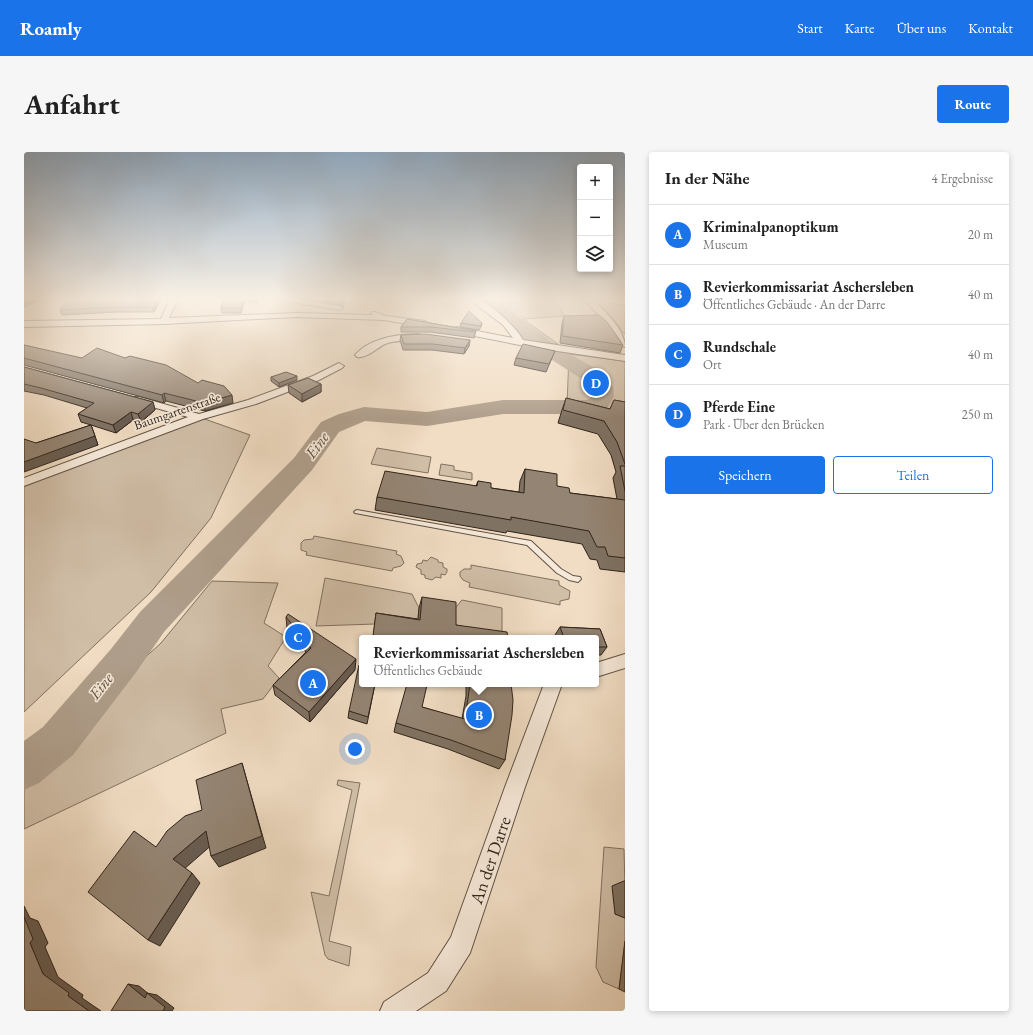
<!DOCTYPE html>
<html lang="de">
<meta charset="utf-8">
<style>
body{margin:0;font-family:"EB Garamond",serif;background:#f6f6f6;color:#222}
.controls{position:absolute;right:12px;top:12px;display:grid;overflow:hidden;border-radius:4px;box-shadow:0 2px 6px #0003}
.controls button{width:36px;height:36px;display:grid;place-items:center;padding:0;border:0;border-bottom:1px solid #e0e0e0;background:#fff;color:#222;font:20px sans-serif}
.you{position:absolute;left:331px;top:597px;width:14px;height:14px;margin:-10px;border:3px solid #fff;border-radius:50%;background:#1a73e8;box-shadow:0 0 0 6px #1a73e833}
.badge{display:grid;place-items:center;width:26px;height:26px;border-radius:50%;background:#1a73e8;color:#fff;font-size:13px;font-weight:700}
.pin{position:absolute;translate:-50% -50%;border:2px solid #fff;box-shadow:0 1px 4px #0006}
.popup{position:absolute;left:335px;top:483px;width:240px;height:52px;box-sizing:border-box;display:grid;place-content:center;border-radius:4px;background:#fff;filter:drop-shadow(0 1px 3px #0005);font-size:13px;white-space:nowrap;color:#767676}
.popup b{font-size:15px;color:#222}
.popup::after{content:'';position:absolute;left:50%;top:100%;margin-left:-8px;border:8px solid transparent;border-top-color:#fff}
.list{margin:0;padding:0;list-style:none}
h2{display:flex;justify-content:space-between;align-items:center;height:52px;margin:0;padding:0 16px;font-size:17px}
h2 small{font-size:13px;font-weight:400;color:#767676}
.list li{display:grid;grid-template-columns:26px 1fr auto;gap:12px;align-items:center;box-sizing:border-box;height:60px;padding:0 16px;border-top:1px solid #e0e0e0}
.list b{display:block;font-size:15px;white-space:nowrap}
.list p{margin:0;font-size:13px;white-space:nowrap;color:#767676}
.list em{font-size:13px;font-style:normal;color:#767676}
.actions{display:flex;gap:8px;padding:12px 16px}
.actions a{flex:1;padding:9px 0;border:1px solid #1a73e8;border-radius:4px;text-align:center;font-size:14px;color:#1a73e8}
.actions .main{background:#1a73e8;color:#fff}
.icon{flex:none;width:22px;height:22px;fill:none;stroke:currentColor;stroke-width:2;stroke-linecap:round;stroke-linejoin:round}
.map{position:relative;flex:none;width:601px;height:859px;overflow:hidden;border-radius:4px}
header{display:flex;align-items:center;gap:24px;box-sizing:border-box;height:56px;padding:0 20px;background:#1a73e8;color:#fff}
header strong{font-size:19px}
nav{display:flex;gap:22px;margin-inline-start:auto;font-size:14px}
.intro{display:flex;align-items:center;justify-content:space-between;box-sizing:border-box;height:96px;padding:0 24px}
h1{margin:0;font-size:28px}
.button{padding:10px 18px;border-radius:4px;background:#1a73e8;color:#fff;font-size:14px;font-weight:700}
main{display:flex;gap:24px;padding:0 24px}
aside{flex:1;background:#fff;border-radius:4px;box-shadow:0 2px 6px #0003}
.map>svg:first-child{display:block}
.green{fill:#d0bea7;stroke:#807161}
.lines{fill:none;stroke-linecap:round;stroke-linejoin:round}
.river{fill:#af9e8b;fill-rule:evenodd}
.lane-casing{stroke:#605245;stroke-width:2}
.street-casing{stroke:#605245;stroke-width:2}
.lane{fill:#f6e9d9;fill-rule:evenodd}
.street{fill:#f6e9d9;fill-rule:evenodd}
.wall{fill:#7f7263;stroke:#30241b}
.shaded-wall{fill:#685c50;stroke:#30241b}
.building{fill:#948473;stroke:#30241b}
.labels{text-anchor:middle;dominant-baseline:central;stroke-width:3.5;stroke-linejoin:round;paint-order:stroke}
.far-street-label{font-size:13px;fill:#30241b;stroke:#f6e9d9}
.water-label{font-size:16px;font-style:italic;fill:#5c4f42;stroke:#f6e9d9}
.near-street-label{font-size:18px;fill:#30241b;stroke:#f6e9d9}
</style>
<header>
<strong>Roamly</strong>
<nav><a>Start</a><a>Karte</a><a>Über uns</a><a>Kontakt</a></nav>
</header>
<div class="intro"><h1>Anfahrt</h1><a class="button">Route</a></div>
<main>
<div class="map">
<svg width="601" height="859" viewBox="0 0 601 859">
<rect width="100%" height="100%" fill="#f1ddc4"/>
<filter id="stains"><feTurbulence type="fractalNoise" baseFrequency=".005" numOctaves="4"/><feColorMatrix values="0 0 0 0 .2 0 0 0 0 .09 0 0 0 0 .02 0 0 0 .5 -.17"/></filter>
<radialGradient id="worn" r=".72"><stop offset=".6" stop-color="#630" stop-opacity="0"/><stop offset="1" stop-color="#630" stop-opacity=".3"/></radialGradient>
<!-- green -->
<g class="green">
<polygon points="454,147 529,147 541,164 499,167 534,192 507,189"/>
<polygon points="571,147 589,147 593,151 601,153 601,183 587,164"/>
<polygon points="545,202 601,209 601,263 543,253"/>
<polygon points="175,265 226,283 187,366 127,440 0,560 0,330"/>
<polygon points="353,296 407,305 404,321 347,312"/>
<polygon points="417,312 430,314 430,318 448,321 448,328 415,323"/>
<polygon points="290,384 373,399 372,402 377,404 380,411 377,414 369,416 368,419 282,403 283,400 277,398 277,391 280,388 289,387"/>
<polygon points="407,405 414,408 414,410 419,411 419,415 423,417 423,420 421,423 417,422 417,426 412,425 408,428 401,426 401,423 397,422 397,418 392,415 393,412 398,411 399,408 403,409"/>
<polygon points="447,413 535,429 535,433 546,439 545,447 536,449 536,453 445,435 446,431 439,428 436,424 436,420 440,417 447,417"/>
<polygon points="301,426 388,442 395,456 393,478 351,472 292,474"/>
<polygon points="188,429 254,431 240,471 262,485 244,514 255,526 239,547 197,557 202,581 0,677 0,616 137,491"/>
<polygon points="438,448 478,456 478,486 450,486 428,483 428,460"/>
<polygon points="314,628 336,631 305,789 327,795 325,814 304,807 301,803 287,740 305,744 328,638 313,633"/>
<polygon points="580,695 600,697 601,738 591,762 601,766 601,789 595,837 579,830 572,815"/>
</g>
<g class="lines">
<!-- river -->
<polygon class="river" points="451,147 470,147 539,198 581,222 589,236 590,244 584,255 575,260 567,262 479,262 403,274 341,269 315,280 288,318 140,480 113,519 49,603 15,631 0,638 0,589 19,575 87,497 116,460 270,306 297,270 315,262 340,255 403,260 479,248 563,248 567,246 567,236 564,231 525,206 453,151"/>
<!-- lane casing -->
<g class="lane-casing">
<polygon id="lane" points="333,358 507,389 537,417 549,424 556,425 557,427 554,430 545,428 533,421 503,393 331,361 330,360 331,359"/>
</g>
<!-- street casing -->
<g class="street-casing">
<g id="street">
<polygon points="146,147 154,147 145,166 272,161 348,163 348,160 351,160 362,164 401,169 405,172 401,175 360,168 272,165 140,172 0,175 0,169 137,167"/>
<polygon points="257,147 274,147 315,154 319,156 315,158 261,149"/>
<path d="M444 147C447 147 451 146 454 147 467 152 492 175 499 188L601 203V209L506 195 430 180 429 178 430 176 433 175 489 186 479 173Z"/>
<path d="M560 147H568C580 159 601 177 601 195L598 194 577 166Z"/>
<polygon points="579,147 601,149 601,153 580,149"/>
<path d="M395 182 399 185 398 187C386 190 373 187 361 192 353 196 342 207 333 205L331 203C346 186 374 182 395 182Z"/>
<polygon points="315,211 320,214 318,216 295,228 232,252 179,267 0,334 0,326 164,265 107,249 106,247 107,245 115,245 175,262 224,248 289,224"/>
<polygon points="601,502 601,516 572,525 572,511"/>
<polygon points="520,532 538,532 501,635 446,801 422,839 392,859 356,859 360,850 404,821 427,785 481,635"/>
</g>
</g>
<!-- lane -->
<use href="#lane" class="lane"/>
<!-- street -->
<use href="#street" class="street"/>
</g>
<!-- wall -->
<g class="wall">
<polygon points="44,147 137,147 130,160 93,160 38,163 36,158"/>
<polygon points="200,147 234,147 233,151 221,149 217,161 198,161 197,156"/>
<polygon points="297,147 320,147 320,154 297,149"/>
<polygon points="540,164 599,193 596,201 536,191 538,171"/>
<polygon points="383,167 452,179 450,186 406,180 377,180 377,175"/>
<polygon points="437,171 458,171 457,175 455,178 436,175"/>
<polygon points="377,183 446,188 445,194 440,202 408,198 379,198 376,188"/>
<polygon points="0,193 209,251 181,259 142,249 140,251 0,213"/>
<polygon points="531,199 522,220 490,213 492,206"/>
<polygon points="0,215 129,250 131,258 117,270 109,268 92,281 67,273 74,293 12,291 67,273 57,270 54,262 63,256 20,243 0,239"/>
<polygon points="247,225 273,228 255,235 247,229"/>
<polygon points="297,232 297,240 278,250 265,241 264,233"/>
<polygon points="542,246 586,257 590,248 601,250 601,420 576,417 573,408 566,407 558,392 483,379 482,381 351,358 353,345 452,334 454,329 467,336 495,340 496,329 501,317 546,341 593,347 589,326 592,320 587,303 574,282 534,271 538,258"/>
<polygon points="398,445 432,473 484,486 349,486 352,461 394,467 395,456"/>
<polygon points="262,465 331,518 286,570 251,543 249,533 282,500 263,476"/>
<polygon points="536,475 576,477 583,495 577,503 572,503 572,486 532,486 531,483"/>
<polygon points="351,532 343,572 324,566 325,559"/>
<polygon points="442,532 487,532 481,608 475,617 424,597 370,580 372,571 398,555 438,567 442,544"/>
<polygon points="600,729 601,729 601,766 591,762 588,734"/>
<polygon points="601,789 601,840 595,837"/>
</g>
<!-- shaded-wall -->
<g class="shaded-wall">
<polygon points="6,147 17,147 0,155 0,150"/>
<polygon points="134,147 137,147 130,160 129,155"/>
<polygon points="219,147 221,147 221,149 217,161 217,156"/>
<polygon points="446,188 445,194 440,202 441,196"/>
<polygon points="273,224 273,228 255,235 255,231"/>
<polygon points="297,232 297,240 278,250 278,242"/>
<polygon points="140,241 142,249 140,251 138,243"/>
<polygon points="208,243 209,251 181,259 180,251"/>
<polygon points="129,250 131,258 117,270 114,262"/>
<polygon points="107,260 109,268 92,281 89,273"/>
<polygon points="67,273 74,293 0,320 0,310"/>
<polygon points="332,507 331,518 286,570 285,560"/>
<polygon points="218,611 242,696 195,715 187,704"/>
<polygon points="182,679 190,691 159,718 149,707"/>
<polygon points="168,721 176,731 136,794 124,788"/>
<polygon points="0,754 6,766 14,769 24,791 21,795 34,825 59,843 58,846 77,859 65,859 44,844 19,822 6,791 0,769"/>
<polygon points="104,832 115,834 131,847 121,846"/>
<polygon points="123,841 133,843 150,856 148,859 139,859"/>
</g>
<!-- building -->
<g class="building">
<polygon points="0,147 6,147 0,150"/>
<polygon points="44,147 134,147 129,155 92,155 36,158"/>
<polygon points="200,147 219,147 217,156 197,156"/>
<polygon points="445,159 458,171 456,174 437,171"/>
<polygon points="575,163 583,170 599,193 538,184 540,164"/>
<polygon points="383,167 452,179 451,180 407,175 377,175"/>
<polygon points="401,182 446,188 441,196 409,192 380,192 377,183"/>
<polygon points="499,192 531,199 525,212 492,206"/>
<polygon points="0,193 58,206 73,196 101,206 106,204 142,213 174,231 178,228 200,234 208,243 180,251 140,241 138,243 0,206"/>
<polygon points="0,215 129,250 114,262 107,260 89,273 54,262 70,251 17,236 0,232"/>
<polygon points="262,220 273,224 255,231 247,225"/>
<polygon points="284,226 297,232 278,242 264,233"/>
<polygon points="542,246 586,257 590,248 601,250 601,312 593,290 580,269 539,258"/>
<polygon points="67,273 71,284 0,310 0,287 12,291"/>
<polygon points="596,314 601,314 601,339"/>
<polygon points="501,317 533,322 533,334 545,336 546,341 601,348 601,406 584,404 581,395 573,395 565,379 487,365 487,368 353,345 361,319 453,334 454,329 467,331 467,336 500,341"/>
<polygon points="398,445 432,450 432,473 483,480 484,486 365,486 349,484 352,461 396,468"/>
<polygon points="264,462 332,507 285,560 249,533 287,496 262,465"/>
<polygon points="536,475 576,477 583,495 572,495 572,486 540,486"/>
<polygon points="335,513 338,515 338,532 351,532 344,565 325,559"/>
<polygon points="383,532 399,532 403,533 398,555 441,567 446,532 487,532 489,548 488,563 481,608 427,588 372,571"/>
<polygon points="218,611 238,684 187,704 182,679 149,707 168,721 124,788 64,740 110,679 132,695 143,679 161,664 178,658 172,628"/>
<polygon points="0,765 9,787 6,791 19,822 45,841 44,844 65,859 0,859"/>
<polygon points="104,832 121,846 123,841 141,855 139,859 87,859"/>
</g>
<!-- sky -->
<linearGradient id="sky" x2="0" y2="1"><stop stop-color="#91abc3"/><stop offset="0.55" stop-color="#f9f0e4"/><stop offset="1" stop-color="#f9f0e4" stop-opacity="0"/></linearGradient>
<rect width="601" height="267" fill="url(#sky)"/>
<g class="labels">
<!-- far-street labels -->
<g class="far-street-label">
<text transform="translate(153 259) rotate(-19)">Baumgartenstraße</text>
</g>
<!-- water labels -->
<g class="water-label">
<text transform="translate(293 293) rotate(-54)">Eine</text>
<text transform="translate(77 534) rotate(-52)">Eine</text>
</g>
<!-- near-street labels -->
<g class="near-street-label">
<text transform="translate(466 708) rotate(-71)">An der Darre</text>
</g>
</g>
<rect width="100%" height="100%" filter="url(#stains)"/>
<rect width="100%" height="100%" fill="url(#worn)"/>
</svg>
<div class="controls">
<button>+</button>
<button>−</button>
<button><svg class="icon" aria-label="layers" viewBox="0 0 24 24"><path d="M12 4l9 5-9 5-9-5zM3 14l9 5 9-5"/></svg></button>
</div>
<div class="you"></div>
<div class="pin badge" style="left:289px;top:531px">A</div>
<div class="pin badge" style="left:455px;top:563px">B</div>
<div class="popup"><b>Revierkommissariat Aschersleben</b>Öffentliches Gebäude</div>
<div class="pin badge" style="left:274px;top:485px">C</div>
<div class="pin badge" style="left:572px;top:231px">D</div>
</div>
<aside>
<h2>In der Nähe<small>4 Ergebnisse</small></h2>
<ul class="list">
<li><span class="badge">A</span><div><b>Kriminalpanoptikum</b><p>Museum</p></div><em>20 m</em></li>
<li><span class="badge">B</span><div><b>Revierkommissariat Aschersleben</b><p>Öffentliches Gebäude · An der Darre</p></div><em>40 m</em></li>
<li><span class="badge">C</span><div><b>Rundschale</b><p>Ort</p></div><em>40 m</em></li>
<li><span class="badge">D</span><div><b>Pferde Eine</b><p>Park · Über den Brücken</p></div><em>250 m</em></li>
</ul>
<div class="actions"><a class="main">Speichern</a><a>Teilen</a></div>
</aside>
</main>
